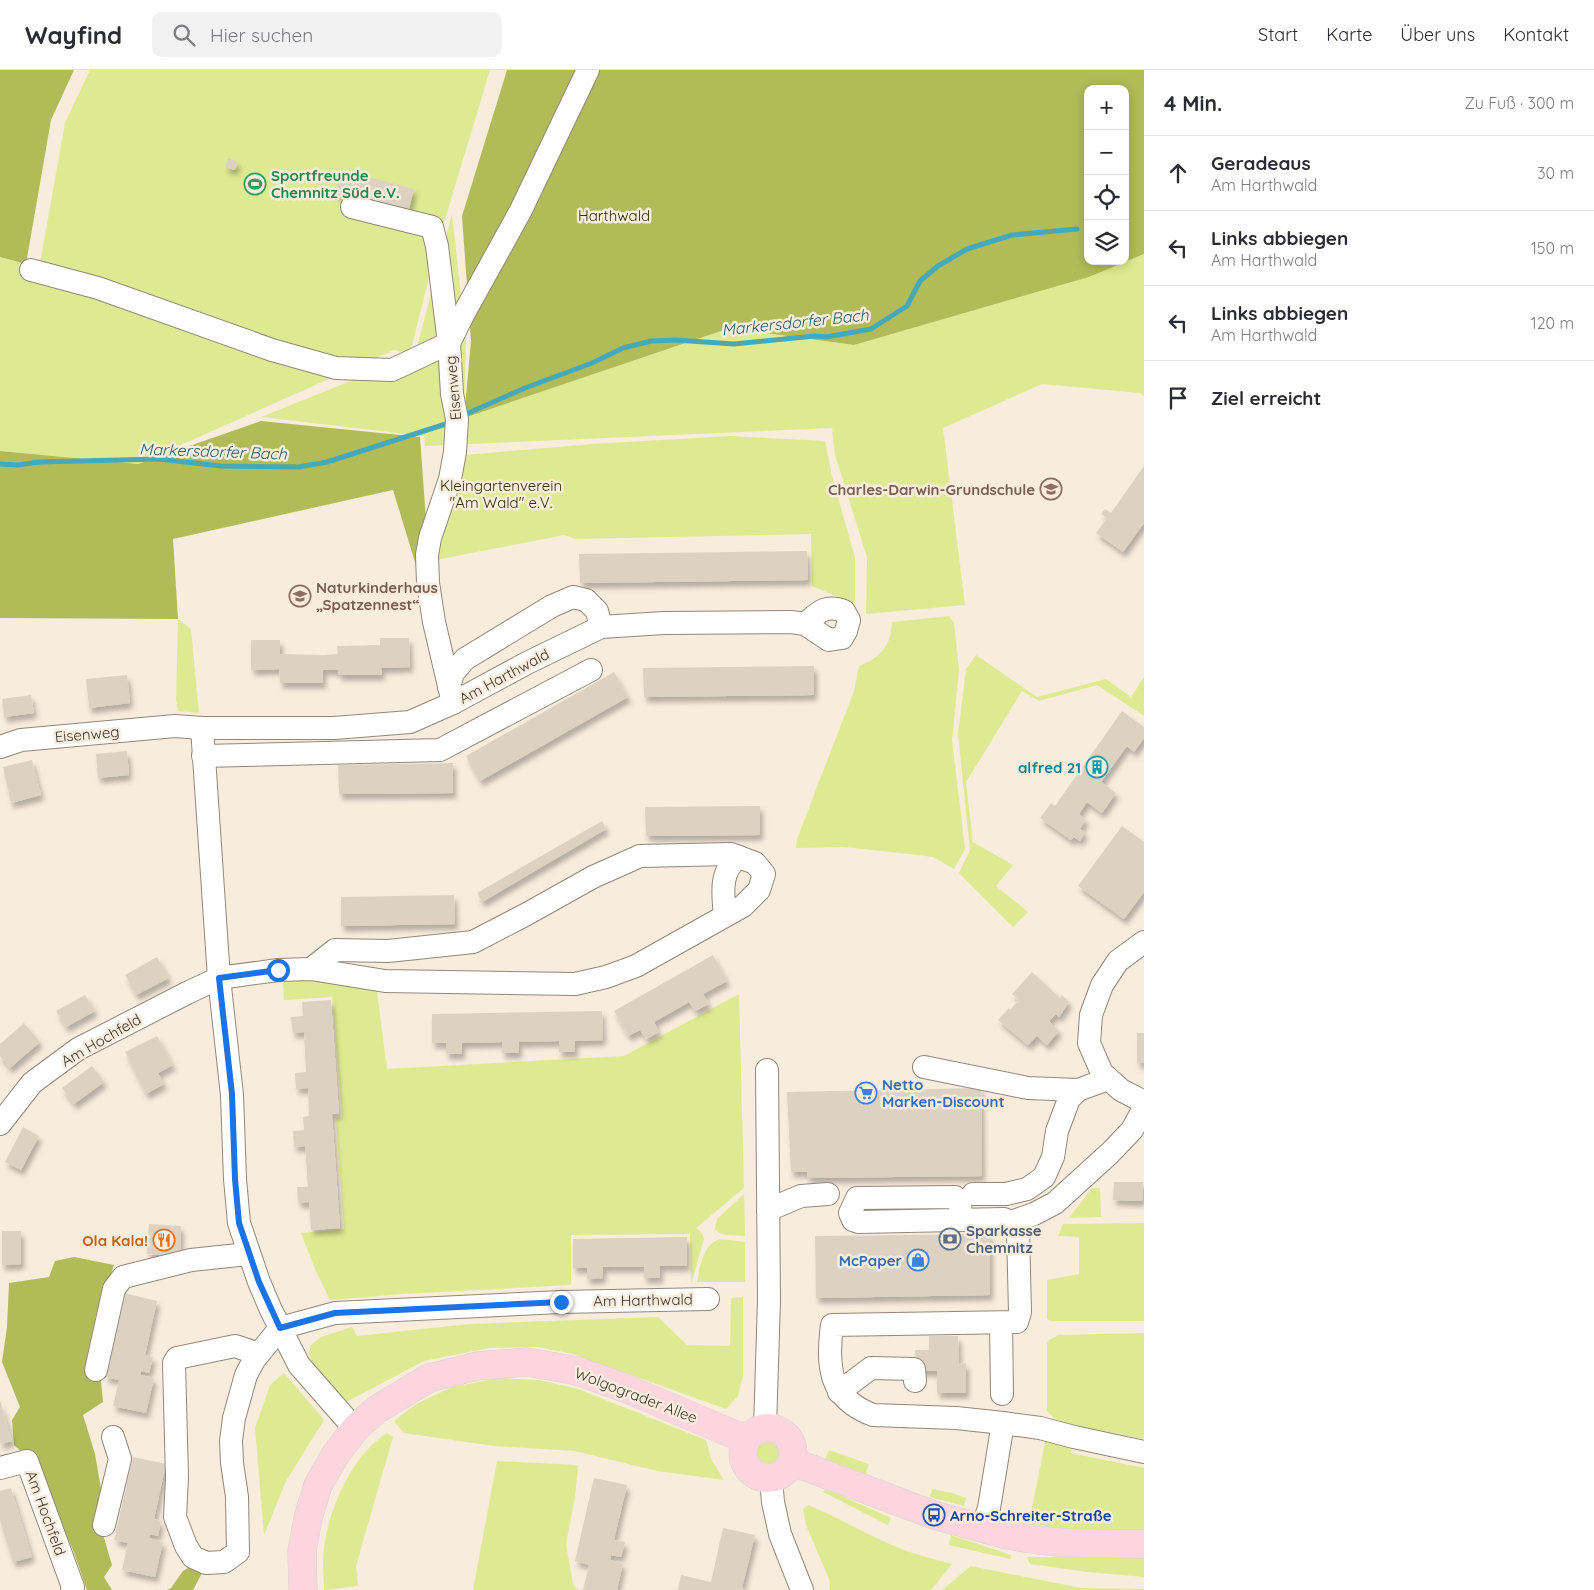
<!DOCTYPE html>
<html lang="de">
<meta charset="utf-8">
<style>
body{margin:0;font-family:Quicksand,sans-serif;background:#f2f2f3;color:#2b2b33}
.controls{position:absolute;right:15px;top:15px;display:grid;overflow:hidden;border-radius:10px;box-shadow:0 2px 12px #0003}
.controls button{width:45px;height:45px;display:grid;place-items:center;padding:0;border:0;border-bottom:1px solid #e1e1e2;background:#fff;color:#2b2b33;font:25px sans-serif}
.stop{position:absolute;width:15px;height:15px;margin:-11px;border:4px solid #1a73e8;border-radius:50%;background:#fff}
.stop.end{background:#1a73e8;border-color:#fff;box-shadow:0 1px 5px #0008}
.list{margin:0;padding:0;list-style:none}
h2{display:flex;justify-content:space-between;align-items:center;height:65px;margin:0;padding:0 20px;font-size:21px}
h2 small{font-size:16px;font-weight:400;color:#7c7c81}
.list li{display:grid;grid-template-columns:32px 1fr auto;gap:15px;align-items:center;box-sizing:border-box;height:75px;padding:0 20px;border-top:1px solid #e1e1e2}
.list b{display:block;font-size:19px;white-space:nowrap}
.list p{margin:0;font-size:16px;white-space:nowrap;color:#7c7c81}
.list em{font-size:16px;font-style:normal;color:#7c7c81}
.icon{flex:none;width:28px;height:28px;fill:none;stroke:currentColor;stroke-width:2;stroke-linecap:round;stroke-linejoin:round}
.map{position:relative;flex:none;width:1144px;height:1520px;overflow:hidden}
header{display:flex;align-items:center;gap:30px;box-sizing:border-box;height:70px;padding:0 25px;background:#fff;border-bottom:1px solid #e1e1e2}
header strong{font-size:24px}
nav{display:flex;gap:28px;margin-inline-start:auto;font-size:18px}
.search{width:350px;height:45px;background:#f2f2f3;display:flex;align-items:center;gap:12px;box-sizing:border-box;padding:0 18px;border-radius:10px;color:#7c7c81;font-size:19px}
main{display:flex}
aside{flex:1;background:#fff}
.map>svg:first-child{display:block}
.green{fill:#deea91}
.forest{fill:#b1bc59;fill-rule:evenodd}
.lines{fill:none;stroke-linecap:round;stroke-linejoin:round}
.stream{stroke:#46a9ba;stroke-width:5}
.building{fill:#ddd2c2;filter:url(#shadow)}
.minor-casing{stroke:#928779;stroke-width:24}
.major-casing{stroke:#d4d3d2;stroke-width:29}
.minor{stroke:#fff;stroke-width:22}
.major{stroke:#fdd5df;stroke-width:28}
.route{stroke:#1a73e8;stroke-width:6}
.labels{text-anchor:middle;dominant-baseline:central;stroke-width:5;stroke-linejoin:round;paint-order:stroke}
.leisure-label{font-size:15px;font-weight:bold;fill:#27864d;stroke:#f8ecdc;text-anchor:start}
.park-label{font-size:15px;fill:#303409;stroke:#f8ecdc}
.street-label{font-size:15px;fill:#3b3731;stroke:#f8ecdc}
.education-label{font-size:15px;font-weight:bold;fill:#785e54;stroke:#f8ecdc;text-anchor:end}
.culture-label{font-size:15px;font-weight:bold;fill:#0d838f;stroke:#f8ecdc;text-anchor:end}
.shop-label{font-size:15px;font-weight:bold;fill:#366cbe;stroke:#f8ecdc;text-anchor:start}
.service-label{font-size:15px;font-weight:bold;fill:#4e5e75;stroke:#f8ecdc;text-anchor:start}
.food-label{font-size:15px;font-weight:bold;fill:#c56008;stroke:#f8ecdc;text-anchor:end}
.transit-label{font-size:15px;font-weight:bold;fill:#164399;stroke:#f8ecdc;text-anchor:start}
.water-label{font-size:16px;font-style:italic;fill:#255f6a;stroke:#f8ecdc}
</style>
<header>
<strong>Wayfind</strong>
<div class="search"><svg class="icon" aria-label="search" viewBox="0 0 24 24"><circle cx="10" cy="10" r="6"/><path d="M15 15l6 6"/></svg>Hier suchen</div>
<nav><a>Start</a><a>Karte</a><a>Über uns</a><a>Kontakt</a></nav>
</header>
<main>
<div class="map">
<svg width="1144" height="1520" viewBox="0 0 1144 1520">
<defs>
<filter id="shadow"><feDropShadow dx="3" dy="5.5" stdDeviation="2.5" flood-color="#0004"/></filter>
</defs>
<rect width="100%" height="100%" fill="#f8ecdc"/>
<!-- green -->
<g class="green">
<polygon points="90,0 490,0 437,176 410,283 394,280 138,394 0,381 0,187 26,194 39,199 65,53"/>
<polygon points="452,144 466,270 464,348 730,258 854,275 1089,207 1144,184 1144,326 1140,323 1042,314 943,358 965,535 866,544 867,487 835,385 832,358 425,376 424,366 261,347 415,285"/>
<polygon points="730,366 825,371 832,406 855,488 855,534 812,516 811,464 575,469 564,465 431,491 465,385 592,374"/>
<path d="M949 546 954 553 959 600 952 670 965 779 954 799 933 787 909 784 844 777 796 778 797 769 854 621 859 596C881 587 891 576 892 552Z"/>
<polygon points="178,549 191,559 199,643 178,641 176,630"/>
<polygon points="976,585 1037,627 1106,609 1131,627 1144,607 1144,646 1097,615 1039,631 1022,621 966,712 973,772 1013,795 996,816 1028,842 1013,857 959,803 970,780 958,664 966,599"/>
<polygon points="330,910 377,921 387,999 624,986 739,924 744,1118 696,1158 702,1163 704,1169 691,1214 690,1164 571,1165 571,1215 402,1224 330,1230 314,1197 301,1163 344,1159 336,1048 342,1047 332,927 284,930 283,911"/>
<polygon points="1092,1118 1100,1118 1101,1147 1069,1148"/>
<polygon points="744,1124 745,1166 725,1165 719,1163 715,1159 717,1149"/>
<polygon points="1144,1153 1144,1251 1052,1251 1047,1249 1047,1210 1079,1204 1079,1167 1058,1166 1063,1154"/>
<path d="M720 1169 745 1172V1212H697C700 1197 703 1174 720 1169Z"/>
<polygon points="743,1227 743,1306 738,1326 726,1339 573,1284 537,1277 489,1278 424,1291 346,1332 312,1294 309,1284 311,1275 321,1267 352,1257 357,1266 469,1254 658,1247 687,1275 730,1276 731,1228"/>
<polygon points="1144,1263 1144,1369 1058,1352 1047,1341 1047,1274 1049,1270 1058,1265"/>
<polygon points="284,1303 324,1350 286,1411 264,1465 255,1358 270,1315"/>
<polygon points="498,1308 539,1310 578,1319 706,1370 711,1389 724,1410 657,1401 575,1381 494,1376 404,1363 394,1351 416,1334 452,1317"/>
<path d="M387 1363 393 1367 356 1496 358 1516 324 1520C324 1506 322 1491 324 1478 329 1438 353 1384 387 1363Z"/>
<circle cx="768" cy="1384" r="20"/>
<polygon points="1046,1368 1072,1375 1071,1383 1144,1398 1144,1461 1067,1460 1029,1453"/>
<polygon points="829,1380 869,1394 866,1404 825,1390"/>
<polygon points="497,1391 578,1395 575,1427 566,1474 573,1514 578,1520 473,1520"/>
<polygon points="826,1419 891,1448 888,1455 823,1422"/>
<polygon points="932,1419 952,1423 966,1428 964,1436 930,1427"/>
<path d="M808 1435C835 1446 859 1460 885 1472 906 1482 929 1488 952 1494L931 1520H830L829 1509 806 1455 803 1439Z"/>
<polygon points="951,1465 1011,1485 1010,1489 949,1475"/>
<polygon points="1027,1487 1144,1488 1144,1507 1088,1502 1030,1494"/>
<polygon points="971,1496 1081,1518 1144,1519 1144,1520 942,1520"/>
</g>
<!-- forest -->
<g class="forest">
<polygon points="0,0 74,0 51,50 26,194 0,187"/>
<path d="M507 0H1144V184L1089 207 854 275 730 258 464 348 471 271 462 146ZM1088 19H1125V191H1088Z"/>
<polygon points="261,351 420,367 426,450 418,502 393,420 173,469 178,549 0,548 0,381 138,394"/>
<polygon points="74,1187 114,1195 95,1248 103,1332 83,1345 95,1384 104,1436 99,1451 112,1495 104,1507 112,1520 87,1520 73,1480 35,1394 14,1375 12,1350 20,1337 2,1292 7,1257 9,1213 49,1207 55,1191"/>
<polygon points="194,1494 202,1503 193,1520 167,1520 171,1518 183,1501"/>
</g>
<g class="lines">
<!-- stream -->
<g class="stream">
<polyline points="466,344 525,318 592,293 623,278 651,271 675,270 734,274 815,266 826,267 871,259 907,236 920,211 938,196 967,179 1012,165 1077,159"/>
<polyline points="0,394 18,395 39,392 159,389 221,396 299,397 327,392 449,353"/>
</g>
</g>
<!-- building -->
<g class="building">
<polygon points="228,88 238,92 235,100 225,97"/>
<polygon points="341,100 414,119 408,143 335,124"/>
<polygon points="1144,396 1144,453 1123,482 1096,463 1107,448 1101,444 1105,439 1111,443"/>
<polygon points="807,481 808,510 580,513 579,484"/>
<polygon points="380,568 409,568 410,597 381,598 382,605 338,605 338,600 323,600 323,613 280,613 279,599 251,600 251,570 280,570 280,584 323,585 338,584 337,576 380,575"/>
<polygon points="814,596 814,625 644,627 643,598"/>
<polygon points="614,602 628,627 480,711 466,686"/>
<polygon points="127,605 130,633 89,638 86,609"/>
<polygon points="31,625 34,643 4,647 2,629"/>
<polygon points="1122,641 1144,657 1144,668 1134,682 1127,676 1101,712 1116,723 1102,743 1087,732 1079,744 1086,750 1080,759 1085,762 1080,771 1074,767 1071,770 1040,748 1051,733 1055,736"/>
<polygon points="127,681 129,705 98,708 96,684"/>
<polygon points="32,690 41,725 11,733 3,697"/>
<polygon points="453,693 453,723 339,724 338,695"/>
<polygon points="760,736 760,765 646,766 645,737"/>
<polygon points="602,751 606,759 482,832 477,823"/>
<polygon points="1122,756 1144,772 1144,822 1124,849 1078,816"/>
<polygon points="454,825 455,854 341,856 341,827"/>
<polygon points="713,885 727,911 703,924 709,934 695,941 689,932 654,952 659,962 646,969 640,960 628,966 614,941"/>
<polygon points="157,887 169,908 136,925 125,905"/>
<polygon points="1032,902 1060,928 1062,925 1069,932 1059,947 1056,944 1049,951 1059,961 1047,975 1037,966 1028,975 998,950 1009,938 1010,940 1019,930 1012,924"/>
<polygon points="85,925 95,941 66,957 56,941"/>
<polygon points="331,930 339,1044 332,1044 340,1158 311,1160 309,1132 298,1133 297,1117 308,1117 305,1076 294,1077 293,1061 304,1060 303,1047 309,1046 308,1018 296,1019 295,1003 306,1002 304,962 293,963 291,947 303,946 302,932"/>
<polygon points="602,941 603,970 575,971 575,982 559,982 559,971 519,972 519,983 502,983 502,972 462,973 462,984 446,984 446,973 432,973 432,944"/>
<polygon points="24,953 40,972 10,998 0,986 0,974"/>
<rect x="1137" y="963" width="7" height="30"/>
<polygon points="157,966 173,995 158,1003 164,1014 146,1024 125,982"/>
<polygon points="92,996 104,1012 74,1034 62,1018"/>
<polygon points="981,1018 982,1106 807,1108 807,1102 791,1102 787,1022"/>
<polygon points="23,1057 39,1066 21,1100 5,1092"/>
<polygon points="1114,1112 1143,1112 1142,1131 1113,1130"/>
<polygon points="149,1154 181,1156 180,1186 147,1184"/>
<polygon points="2,1161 21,1161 21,1194 2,1195"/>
<polygon points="990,1164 990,1225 816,1228 815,1166"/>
<polygon points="687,1167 687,1196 660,1196 660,1208 644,1208 644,1197 603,1197 603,1208 587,1209 587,1198 573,1198 573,1169"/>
<polygon points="124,1223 157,1231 145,1285 153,1287 149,1303 141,1301 141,1305 154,1308 146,1343 113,1336 119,1310 105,1307"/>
<polygon points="929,1266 958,1266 959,1294 966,1293 966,1323 937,1323 937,1301 916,1301 915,1280 929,1280"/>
<polygon points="0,1330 12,1371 1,1374 0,1372"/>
<polygon points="133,1387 166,1394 154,1449 161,1451 158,1466 150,1464 149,1468 163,1472 155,1507 122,1500 128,1473 114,1470"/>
<polygon points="594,1408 627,1415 614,1470 625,1472 621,1487 611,1485 610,1490 623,1493 617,1520 583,1520 589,1495 575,1491"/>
<polygon points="11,1418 32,1487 13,1492 0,1450 0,1421"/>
<polygon points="723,1458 755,1465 742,1518 747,1520 678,1520 681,1505 711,1512"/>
</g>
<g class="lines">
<!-- minor casing -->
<g class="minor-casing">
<g id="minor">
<polyline points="31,200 98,218 272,280 336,298 392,300 449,273 437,176 432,157 352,137"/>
<polyline points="449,617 453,603 465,589 552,536 573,527 586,530 597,541 601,557"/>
<polyline points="453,633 434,552 428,513 427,485 430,468 450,409 455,382 457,349 452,324 449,273 463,245 520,142 588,0"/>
<polyline points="202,658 219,908 232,1025 235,1109 239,1153 259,1212 271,1240 299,1295 355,1359"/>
<path d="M0 677 21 670 175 656 202 658H334L410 652 453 633 527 593 601 557 664 553 791 552 805 554 829 570 842 568 846 561 849 550 844 541C825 534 819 542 805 554"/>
<polyline points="203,686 440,680 591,600"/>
<polyline points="1144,872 1118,891 1102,915 1091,945 1089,973 1102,1003 1121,1020 1144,1032"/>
<polyline points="311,899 335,880 388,881 473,872 525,845 593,807 640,786 731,784 739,787"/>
<polyline points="924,997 1028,1018 1078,1020"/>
<path d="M0 1054 32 1013 78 979 187 923 219 908 278 900 311 899 385 911 575 914 606 907 636 896 743 836 759 820 764 804 755 793 739 787C719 801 723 824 725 846"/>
<polyline points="973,1124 1006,1124 1027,1119 1044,1107 1053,1087 1057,1061 1069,1029 1078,1020 1108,1009"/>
<polyline points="768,1140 801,1126 828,1124"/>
<path d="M961 1150 960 1133 955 1127 857 1128 850 1143 853 1150 859 1152 1004 1149C1011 1152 1015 1154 1018 1162L1020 1242 1017 1252 832 1255C827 1296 828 1328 873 1345L956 1348 1003 1353 1040 1358 1074 1367 1144 1382"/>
<polyline points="1011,1152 1034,1144 1055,1133 1110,1083 1132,1060 1144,1038"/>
<polyline points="1001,1254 1002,1324"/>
<polyline points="259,1284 235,1276 177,1288 174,1293 177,1408 175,1447 186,1476 193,1487 206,1493 224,1492 238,1482 237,1427 232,1393 231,1371 234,1348 246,1305 254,1290 280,1258 335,1243 561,1232 708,1229"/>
<polyline points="96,1300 114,1219 123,1207 191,1190 248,1184"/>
<polyline points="839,1322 871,1298 914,1299 915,1311"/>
<polyline points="765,1358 769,1230 767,1000"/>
<polyline points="0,1398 27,1391 73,1517 72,1520"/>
<polyline points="771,1409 773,1432 780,1464 802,1520"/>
<polyline points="104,1455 120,1389 113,1367"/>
<polyline points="982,1458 989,1438 1003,1353"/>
</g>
</g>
<!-- major casing -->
<g class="major-casing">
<g id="major">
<circle cx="768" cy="1383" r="25"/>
<polyline points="793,1392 934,1445 1007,1465 1038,1470 1068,1473 1144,1474"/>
<polyline points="303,1520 302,1481 308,1448 318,1415 336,1384 355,1359 376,1340 429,1308 477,1296 527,1292 578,1301 625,1318 747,1370"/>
</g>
</g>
<!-- minor -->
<use href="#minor" class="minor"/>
<!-- major -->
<use href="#major" class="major"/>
</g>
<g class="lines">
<!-- route -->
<polyline class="route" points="278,900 219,908 232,1024 235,1109 239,1153 259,1212 280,1258 335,1243 561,1232"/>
</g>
<!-- icons -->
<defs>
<g id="stadium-ring" transform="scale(1.125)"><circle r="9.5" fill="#f8ecdc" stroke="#2e9e5b" stroke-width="1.5"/><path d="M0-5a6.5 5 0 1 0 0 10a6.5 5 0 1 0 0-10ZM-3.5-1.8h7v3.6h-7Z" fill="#2e9e5b"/></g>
<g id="school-ring" transform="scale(1.125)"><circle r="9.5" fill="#f8ecdc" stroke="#8d6e63" stroke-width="1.5"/><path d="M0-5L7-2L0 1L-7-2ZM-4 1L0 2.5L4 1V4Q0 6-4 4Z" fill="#8d6e63"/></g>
<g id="building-ring" transform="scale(1.125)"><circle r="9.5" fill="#f8ecdc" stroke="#0f9aa8" stroke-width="1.5"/><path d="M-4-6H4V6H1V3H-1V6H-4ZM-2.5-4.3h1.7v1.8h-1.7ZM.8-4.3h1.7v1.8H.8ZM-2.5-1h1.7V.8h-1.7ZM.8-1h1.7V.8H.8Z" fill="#0f9aa8"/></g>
<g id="supermarket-ring" transform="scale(1.125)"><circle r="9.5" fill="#f8ecdc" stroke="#3f7fe0" stroke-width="1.5"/><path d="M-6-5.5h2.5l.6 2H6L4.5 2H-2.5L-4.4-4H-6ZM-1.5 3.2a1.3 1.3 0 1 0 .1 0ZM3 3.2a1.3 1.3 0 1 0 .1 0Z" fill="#3f7fe0"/></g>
<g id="bank-ring" transform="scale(1.125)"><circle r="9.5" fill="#f8ecdc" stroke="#5c6f8a" stroke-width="1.5"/><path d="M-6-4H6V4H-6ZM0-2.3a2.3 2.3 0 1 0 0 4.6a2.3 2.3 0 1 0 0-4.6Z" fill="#5c6f8a"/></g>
<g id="restaurant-ring" transform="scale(1.125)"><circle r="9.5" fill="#f8ecdc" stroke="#e8710a" stroke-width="1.5"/><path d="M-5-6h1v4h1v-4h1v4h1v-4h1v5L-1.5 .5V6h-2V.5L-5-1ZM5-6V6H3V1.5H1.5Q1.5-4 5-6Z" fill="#e8710a"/></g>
<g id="shop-ring" transform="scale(1.125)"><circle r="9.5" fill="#f8ecdc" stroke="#3f7fe0" stroke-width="1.5"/><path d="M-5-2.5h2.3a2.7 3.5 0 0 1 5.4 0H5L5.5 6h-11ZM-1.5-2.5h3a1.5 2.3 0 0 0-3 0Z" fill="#3f7fe0"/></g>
<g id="bus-ring" transform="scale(1.125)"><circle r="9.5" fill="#f8ecdc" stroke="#1a4fb4" stroke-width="1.5"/><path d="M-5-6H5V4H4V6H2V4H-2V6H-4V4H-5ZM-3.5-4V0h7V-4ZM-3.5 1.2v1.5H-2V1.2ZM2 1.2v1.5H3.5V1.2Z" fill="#1a4fb4"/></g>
</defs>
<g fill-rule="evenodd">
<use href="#stadium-ring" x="255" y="114"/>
<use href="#school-ring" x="1051" y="419"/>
<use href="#school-ring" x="300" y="526"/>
<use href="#building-ring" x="1097" y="697"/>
<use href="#supermarket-ring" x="866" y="1023"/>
<use href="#bank-ring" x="950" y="1169"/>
<use href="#restaurant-ring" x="164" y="1170"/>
<use href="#shop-ring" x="918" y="1190"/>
<use href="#bus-ring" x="934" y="1445"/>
</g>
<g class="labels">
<!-- leisure labels -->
<g class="leisure-label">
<text x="271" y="105">Sportfreunde<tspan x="271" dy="17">Chemnitz Süd e.V.</tspan></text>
</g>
<!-- park labels -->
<g class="park-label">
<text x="614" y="145">Harthwald</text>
<text x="501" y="415">Kleingartenverein<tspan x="501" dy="17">"Am Wald" e.V.</tspan></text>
</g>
<!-- street labels -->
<g class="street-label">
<text transform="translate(453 318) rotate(-95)">Eisenweg</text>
<text transform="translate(504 606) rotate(-28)">Am Harthwald</text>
<text transform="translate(87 664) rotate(-5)">Eisenweg</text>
<text transform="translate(101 970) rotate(-30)">Am Hochfeld</text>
<text transform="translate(643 1230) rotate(-1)">Am Harthwald</text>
<text transform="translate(636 1325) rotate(21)">Wolgograder Allee</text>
<text transform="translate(46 1443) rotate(70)">Am Hochfeld</text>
</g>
<!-- education labels -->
<g class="education-label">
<text x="1035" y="419">Charles-Darwin-Grundschule</text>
<text x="316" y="517" text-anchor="start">Naturkinderhaus<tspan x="316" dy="17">„Spatzennest“</tspan></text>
</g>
<!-- culture labels -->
<g class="culture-label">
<text x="1081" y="697">alfred 21</text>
</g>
<!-- shop labels -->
<g class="shop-label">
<text x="882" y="1014">Netto<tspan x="882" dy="17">Marken-Discount</tspan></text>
<text x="902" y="1190" text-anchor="end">McPaper</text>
</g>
<!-- service labels -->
<g class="service-label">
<text x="966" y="1160">Sparkasse<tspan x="966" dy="17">Chemnitz</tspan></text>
</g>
<!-- food labels -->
<g class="food-label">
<text x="148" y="1170">Ola Kala!</text>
</g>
<!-- transit labels -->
<g class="transit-label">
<text x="950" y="1445">Arno-Schreiter-Straße</text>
</g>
<!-- water labels -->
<g class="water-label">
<text transform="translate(795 252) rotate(-6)">Markersdorfer Bach</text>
<text transform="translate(213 381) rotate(2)">Markersdorfer Bach</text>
</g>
</g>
</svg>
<div class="controls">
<button>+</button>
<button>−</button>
<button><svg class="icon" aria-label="locate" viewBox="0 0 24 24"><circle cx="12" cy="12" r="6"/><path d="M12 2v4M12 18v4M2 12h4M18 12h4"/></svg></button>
<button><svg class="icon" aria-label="layers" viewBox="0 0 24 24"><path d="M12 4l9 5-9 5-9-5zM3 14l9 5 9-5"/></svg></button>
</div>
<div class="stop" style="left:278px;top:900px"></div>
<div class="stop end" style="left:561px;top:1232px"></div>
</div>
<aside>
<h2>4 Min.<small>Zu Fuß · 300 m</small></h2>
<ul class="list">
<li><svg class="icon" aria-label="ahead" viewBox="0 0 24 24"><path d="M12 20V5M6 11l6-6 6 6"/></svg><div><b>Geradeaus</b><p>Am Harthwald</p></div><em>30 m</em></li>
<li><svg class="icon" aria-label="left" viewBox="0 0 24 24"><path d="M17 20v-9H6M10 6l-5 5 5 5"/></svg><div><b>Links abbiegen</b><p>Am Harthwald</p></div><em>150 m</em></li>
<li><svg class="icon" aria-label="left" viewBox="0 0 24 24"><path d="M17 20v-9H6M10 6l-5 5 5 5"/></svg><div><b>Links abbiegen</b><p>Am Harthwald</p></div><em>120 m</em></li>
<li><svg class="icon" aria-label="arrive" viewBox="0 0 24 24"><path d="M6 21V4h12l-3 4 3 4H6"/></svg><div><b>Ziel erreicht</b></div></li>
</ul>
</aside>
</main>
